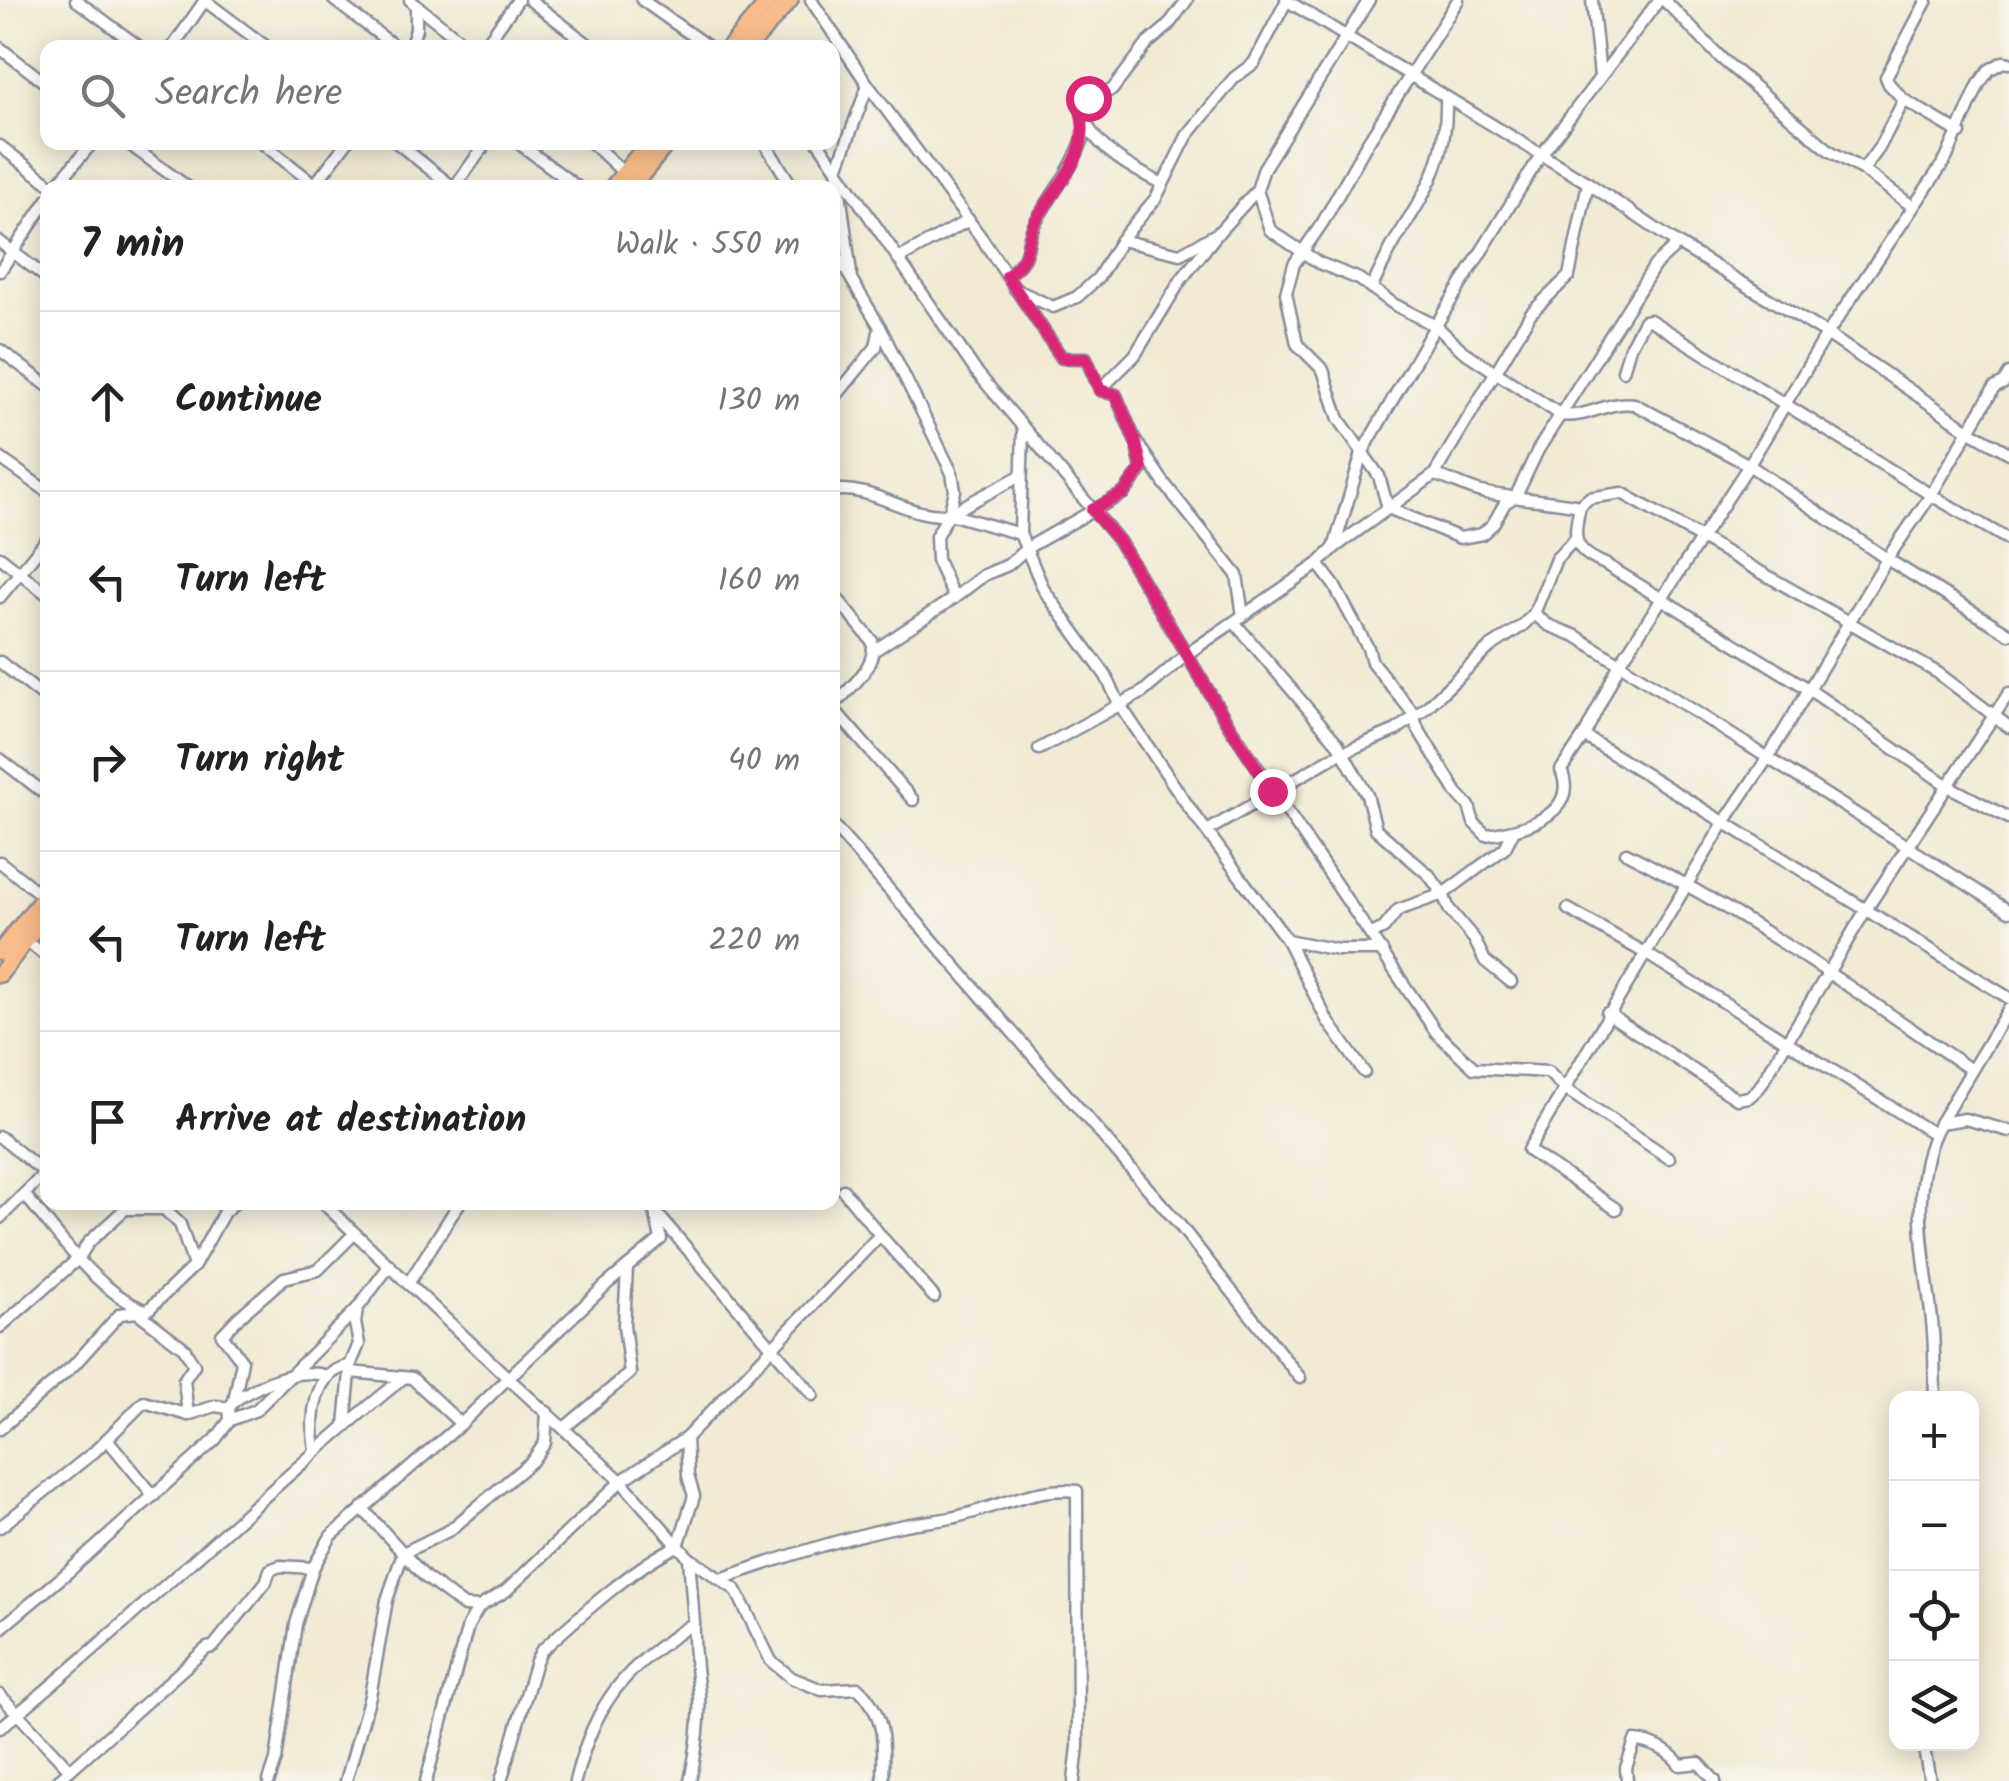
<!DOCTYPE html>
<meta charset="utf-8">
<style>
body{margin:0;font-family:Kalam,sans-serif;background:#f2f2f2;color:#222}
.controls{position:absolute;right:30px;bottom:30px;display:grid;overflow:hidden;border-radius:20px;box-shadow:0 5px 25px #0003}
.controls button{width:90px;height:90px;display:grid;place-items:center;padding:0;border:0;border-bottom:2px solid #e0e0e0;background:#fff;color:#222;font:50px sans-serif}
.stop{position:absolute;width:30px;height:30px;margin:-22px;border:8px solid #db2777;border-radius:50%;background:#fff}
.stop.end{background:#db2777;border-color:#fff;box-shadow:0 2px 10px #0008}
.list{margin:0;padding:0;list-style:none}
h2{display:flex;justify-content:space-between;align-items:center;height:130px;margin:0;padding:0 40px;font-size:42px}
h2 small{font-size:32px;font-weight:400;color:#767676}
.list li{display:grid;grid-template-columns:65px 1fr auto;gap:30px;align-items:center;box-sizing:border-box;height:180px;padding:0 40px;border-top:2px solid #e0e0e0}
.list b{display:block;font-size:38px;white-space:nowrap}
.list em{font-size:32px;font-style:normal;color:#767676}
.icon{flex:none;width:55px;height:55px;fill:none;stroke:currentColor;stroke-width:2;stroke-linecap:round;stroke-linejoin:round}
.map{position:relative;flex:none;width:2009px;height:1781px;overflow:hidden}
.search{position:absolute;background:#fff;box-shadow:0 5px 25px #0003;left:40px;top:40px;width:800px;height:110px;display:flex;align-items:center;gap:25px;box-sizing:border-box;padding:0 35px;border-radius:20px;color:#767676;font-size:38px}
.panel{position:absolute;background:#fff;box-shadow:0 5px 25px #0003;left:40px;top:180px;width:800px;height:1030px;border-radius:20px}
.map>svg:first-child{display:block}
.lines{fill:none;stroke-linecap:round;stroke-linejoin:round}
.minor-casing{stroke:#868c99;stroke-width:15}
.highway-casing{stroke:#868c99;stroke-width:20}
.minor{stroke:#fff;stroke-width:10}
.highway{stroke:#f9bc8a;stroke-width:15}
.route{stroke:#db2777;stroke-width:12}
</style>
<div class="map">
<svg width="2009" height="1781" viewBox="0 0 2009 1781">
<rect width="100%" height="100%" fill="#f7f3e8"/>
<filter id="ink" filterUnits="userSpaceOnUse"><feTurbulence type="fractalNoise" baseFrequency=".01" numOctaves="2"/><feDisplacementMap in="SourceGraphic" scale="20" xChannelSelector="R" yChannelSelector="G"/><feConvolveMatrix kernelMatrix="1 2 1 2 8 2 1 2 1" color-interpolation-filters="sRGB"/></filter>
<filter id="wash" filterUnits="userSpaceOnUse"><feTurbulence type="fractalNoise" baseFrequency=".0048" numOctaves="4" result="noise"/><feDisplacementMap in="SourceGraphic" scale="40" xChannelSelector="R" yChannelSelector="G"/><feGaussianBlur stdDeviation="2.25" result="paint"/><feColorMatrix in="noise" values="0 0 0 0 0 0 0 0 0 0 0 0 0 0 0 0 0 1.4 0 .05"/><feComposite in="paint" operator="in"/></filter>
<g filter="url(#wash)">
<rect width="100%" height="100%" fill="#f2ead4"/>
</g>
<g filter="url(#ink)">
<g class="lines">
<!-- minor casing -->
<g class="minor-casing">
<g id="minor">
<polyline points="76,0 141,48"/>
<polyline points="204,0 268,48"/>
<polyline points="334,0 397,48"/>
<polyline points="410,0 416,5 416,29 410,48"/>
<polyline points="530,0 593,48"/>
<polyline points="642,0 710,48"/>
<polyline points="811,0 868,85 983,240 1062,358 1086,358 1100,390 1116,395 1135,440 1164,483 1237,575 1243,616"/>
<polyline points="1286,0 1588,183 1678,244 1827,334 1970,431 2009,453"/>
<path d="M1369 0 1264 168 1257 190 1270 230 1319 263 1359 279 1395 305 1436 326 1463 351 1561 415C1587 419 1608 400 1634 404L1749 465 1887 559 2009 634"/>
<polyline points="1458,0 1366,145 1323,222 1294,264 1286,293 1297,344 1323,370 1339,419 1379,476 1388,508 1460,538 1482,534 1493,524 1505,503 1516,496 1538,450 1655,265 1678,244"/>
<polyline points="1592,0 1600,76"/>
<polyline points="1664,0 1722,59 1830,151 1863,170"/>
<polyline points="416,5 470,48"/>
<polyline points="0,48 48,85"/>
<polyline points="172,48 205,0"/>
<polyline points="483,48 518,0"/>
<polyline points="1904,100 1960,133"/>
<polyline points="126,142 189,188"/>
<polyline points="261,142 319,188"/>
<polyline points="396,142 454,188"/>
<polyline points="517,142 579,188"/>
<polyline points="591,142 624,173"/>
<polyline points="764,142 793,188"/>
<polyline points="818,142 975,370 1119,541 1228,724 1436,1032 1474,1068 1548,1072 1565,1089 1669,1158"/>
<polyline points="0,146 55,188"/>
<path d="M1163 184C1130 168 1090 146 1081 109L1088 98 1112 90 1148 43 1167 27 1187 0"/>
<polyline points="313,187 347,142"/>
<polyline points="54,188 93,142"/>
<polyline points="454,188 487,142"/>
<polyline points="1912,206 1863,170 1879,148 1904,100 1889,84 1886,77 1927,0"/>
<polyline points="1121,240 1180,254 1218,233 1257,190"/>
<polyline points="0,242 48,279"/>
<polyline points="832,247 880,327 876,347 832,401"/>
<polyline points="900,258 969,220"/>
<polyline points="0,271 48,199"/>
<polyline points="851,274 837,169 868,85"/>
<path d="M1007 276C1036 254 1022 246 1036 221 1056 187 1074 169 1086 129"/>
<path d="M1371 288C1380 272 1387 254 1397 238 1428 189 1448 159 1446 98"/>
<polyline points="1015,289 1053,307 1077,297 1098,278 1121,240 1156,198 1187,136 1234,78 1254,63 1287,0"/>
<polyline points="0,350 48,386"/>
<polyline points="1623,371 1630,347 1644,321 1650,320 1931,495 2009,540"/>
<polyline points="1100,390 1135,355 1181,280 1218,233"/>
<polyline points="1023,429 1020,534 1044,590 1106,676 1120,705 1188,806 1287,940 1327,1020 1364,1072"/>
<polyline points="0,458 48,492"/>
<polyline points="1434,475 1531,313 1569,276 1588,183"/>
<path d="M832 491C873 484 910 520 949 514L1020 476"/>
<path d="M1580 506C1573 539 1572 550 1605 564L1807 688 1948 786 2009 818"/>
<polyline points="950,514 1020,534"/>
<path d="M1334 548 1434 475C1453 479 1468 490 1486 493 1517 499 1549 500 1580 506L1589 498 1622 493 1938 673 2009 727"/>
<polyline points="0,557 48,595"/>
<path d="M1318 564 1334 585 1368 648 1372 662 1413 713 1417 727 1457 793 1469 806 1474 823 1486 835C1518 831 1581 816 1561 770L1584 736 1620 663 1749 465 1827 334 1946 159 1979 84 1989 70 2003 62 2009 63"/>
<path d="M832 592 872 641C879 665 848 690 832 707L913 800"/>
<polyline points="0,597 48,538"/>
<polyline points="954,598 984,575 1008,565 1027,548 1124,493 1142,469 1138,451"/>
<polyline points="1534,614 1548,625 1576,636 2009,911"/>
<polyline points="1234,622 1338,744 1367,795 1376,829 1429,875 1443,894 1449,909 1474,939 1485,961 1511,982"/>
<polyline points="875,650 954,598 937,560 936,536 949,514 955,491 952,473 880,327"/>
<polyline points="0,662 48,700"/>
<polyline points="1584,736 2009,998"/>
<polyline points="1039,749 1143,692 1187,654 1318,564 1334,548 1362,453 1428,338 1541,155 1659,0"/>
<polyline points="0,759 48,796"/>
<polyline points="832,824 1178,1223 1300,1378"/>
<polyline points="1207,831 1335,756 1396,730 1426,708 1490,647 1522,626 1534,614 1556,559 1576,538"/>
<path d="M1626 853C1748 914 1859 993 1971 1070"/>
<polyline points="0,862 44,897"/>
<polyline points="1568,909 1645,953 1934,1134"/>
<polyline points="1371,934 1384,928 1398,910 1443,894 1505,848 1513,832"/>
<polyline points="26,940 48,958"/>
<polyline points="1287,940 1338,950 1382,950"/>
<polyline points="1607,1013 1737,1099 1749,1097 1759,1088 1867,908 2009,693"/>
<polyline points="1940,1123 2009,1008"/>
<polyline points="0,1137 44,1172"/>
<polyline points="843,1190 880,1235"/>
<path d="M24 1194C60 1236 92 1287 144 1310"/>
<polyline points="166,1202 164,1209 180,1224 194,1266 147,1311 137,1312 184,1348 194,1365 184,1380 188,1415"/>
<polyline points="647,1202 813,1395"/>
<polyline points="1616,1209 1528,1150 1725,821 1769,756 1887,559 1931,495 1994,388 2004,383 2009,374"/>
<polyline points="0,1218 48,1170"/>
<polyline points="194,1266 224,1212 236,1202"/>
<polyline points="408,1284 460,1202"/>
<polyline points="0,1327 79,1258 88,1243 125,1209 164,1209"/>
<polyline points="351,1372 412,1378 461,1424"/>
<path d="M1935 1398C1934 1373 1935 1346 1932 1321 1925 1255 1907 1185 1940 1123L1965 1119 2009 1131"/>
<path d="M234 1401C260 1384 296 1366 328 1376"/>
<polyline points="230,1420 256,1410 357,1309"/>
<polyline points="345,1425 351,1363 359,1344 355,1323 357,1309 390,1265"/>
<polyline points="564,1428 630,1373 624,1325 627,1268"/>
<polyline points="0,1429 73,1366 120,1314 137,1312"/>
<polyline points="107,1439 154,1496"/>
<path d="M315 1450C310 1419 313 1369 351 1366"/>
<polyline points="362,1508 425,1577 464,1606 479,1607"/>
<polyline points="0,1527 94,1452 144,1402 188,1415 215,1406 229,1408 234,1401 242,1361 222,1335 239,1317 284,1278 318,1270 354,1234"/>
<path d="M689 1558 736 1590 771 1661 792 1678 822 1690 858 1688C886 1714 884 1745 883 1781"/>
<path d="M721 1579C780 1558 843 1537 905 1525 920 1522 936 1521 951 1518 993 1510 1032 1486 1077 1491L1078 1747 1074 1781"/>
<polyline points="0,1629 67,1573 215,1440 230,1420 229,1408"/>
<polyline points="0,1695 70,1770 191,1662 207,1648 213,1647 266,1582 270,1570 280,1566 313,1568"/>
<path d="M0 1728C138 1616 264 1491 402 1379"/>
<polyline points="1923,1744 1930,1781"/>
<polyline points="57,1781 70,1770"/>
<polyline points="269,1781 276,1760 296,1624 313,1568 331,1536 461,1424 508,1378 322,1202"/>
<polyline points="346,1781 370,1696 387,1600 403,1553 450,1530 532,1461 545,1443 547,1412"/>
<polyline points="426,1781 468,1626 479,1607 506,1591 621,1481 686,1438 880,1235 934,1297"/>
<path d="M501 1781 536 1661 541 1651C575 1620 638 1563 678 1546L694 1496 688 1476 686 1438"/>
<path d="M575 1781C595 1701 625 1667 694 1623L689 1558 621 1481 508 1378 607 1284 661 1239 655 1212"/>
<path d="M690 1781C696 1753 701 1723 699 1694 696 1669 693 1648 694 1623"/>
<path d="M1627 1781 1626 1768 1635 1741C1652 1742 1670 1751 1680 1765L1699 1763 1715 1781"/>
</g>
</g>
<!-- highway casing -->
<g class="highway-casing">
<g id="highway">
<polyline points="729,48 770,0"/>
<polyline points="748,48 790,0"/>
<polyline points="612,188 649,142"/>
<polyline points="631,188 668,142"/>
<polyline points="0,952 48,892"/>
<polyline points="0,974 48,912"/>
</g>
</g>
<!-- minor -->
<use href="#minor" class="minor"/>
<!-- highway -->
<use href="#highway" class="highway"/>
</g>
</g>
<g class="lines" filter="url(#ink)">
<!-- route -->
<path class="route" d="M1088 98 1080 109C1093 155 1056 185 1035 222 1022 248 1035 254 1007 276L1062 358H1086L1100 390 1116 395 1135 440 1142 468 1124 493 1092 510 1119 541 1228 724 1272 791"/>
</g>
</svg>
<div class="controls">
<button>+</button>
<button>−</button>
<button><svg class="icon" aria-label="locate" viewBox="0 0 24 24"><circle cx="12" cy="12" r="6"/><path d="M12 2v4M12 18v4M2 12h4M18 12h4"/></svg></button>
<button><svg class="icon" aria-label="layers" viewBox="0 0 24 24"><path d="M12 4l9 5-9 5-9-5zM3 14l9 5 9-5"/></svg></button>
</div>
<div class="stop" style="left:1088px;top:98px"></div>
<div class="stop end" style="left:1272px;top:791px"></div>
<div class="search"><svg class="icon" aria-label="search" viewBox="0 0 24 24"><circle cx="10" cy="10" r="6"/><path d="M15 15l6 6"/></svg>Search here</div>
<section class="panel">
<h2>7 min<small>Walk · 550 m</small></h2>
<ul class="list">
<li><svg class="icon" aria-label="ahead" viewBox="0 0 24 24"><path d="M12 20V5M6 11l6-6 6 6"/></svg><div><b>Continue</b></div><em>130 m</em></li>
<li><svg class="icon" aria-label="left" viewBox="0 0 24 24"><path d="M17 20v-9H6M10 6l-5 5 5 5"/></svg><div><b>Turn left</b></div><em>160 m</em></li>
<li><svg class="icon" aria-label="right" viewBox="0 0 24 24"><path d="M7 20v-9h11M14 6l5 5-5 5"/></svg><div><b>Turn right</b></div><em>40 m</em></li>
<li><svg class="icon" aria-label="left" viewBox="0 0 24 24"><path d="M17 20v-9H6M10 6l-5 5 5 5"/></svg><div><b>Turn left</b></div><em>220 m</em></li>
<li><svg class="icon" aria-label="arrive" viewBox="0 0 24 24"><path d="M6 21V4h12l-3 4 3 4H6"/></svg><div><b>Arrive at destination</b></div></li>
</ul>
</section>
</div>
